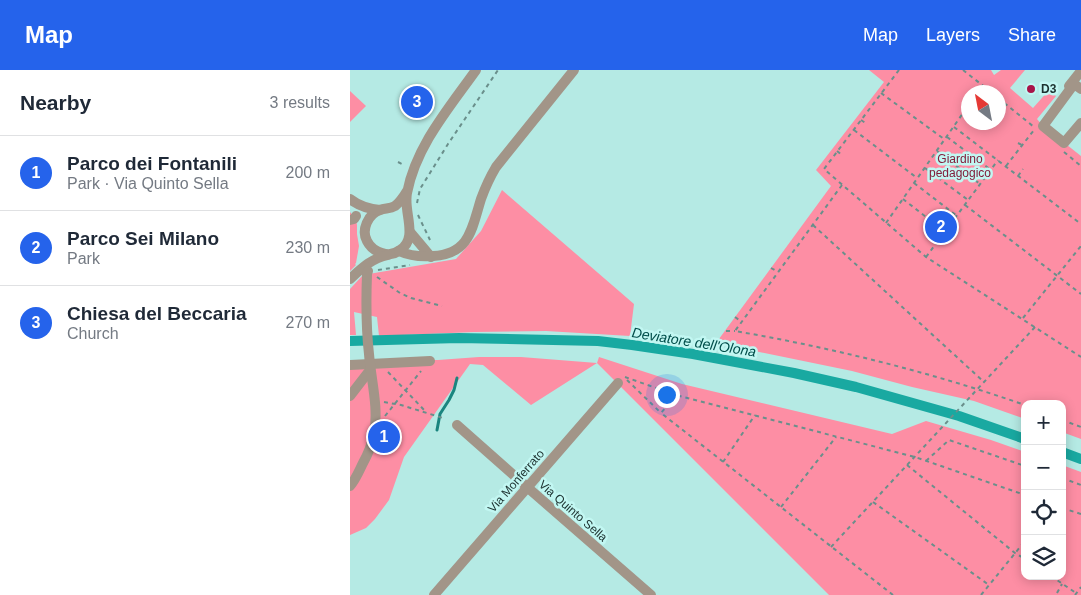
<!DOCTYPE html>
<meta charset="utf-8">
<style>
body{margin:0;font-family:Arial,sans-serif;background:#f6f6f7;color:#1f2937}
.controls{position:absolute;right:15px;bottom:15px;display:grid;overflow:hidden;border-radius:10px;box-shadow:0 2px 12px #0003}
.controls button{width:45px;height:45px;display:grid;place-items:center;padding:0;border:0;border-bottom:1px solid #e0e1e3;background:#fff;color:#1f2937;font:25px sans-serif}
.compass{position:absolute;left:611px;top:15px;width:45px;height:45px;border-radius:50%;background:#fff;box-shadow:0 2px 12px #0003;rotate:328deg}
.you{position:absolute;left:316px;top:324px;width:18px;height:18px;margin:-12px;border:4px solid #fff;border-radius:50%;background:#1a73e8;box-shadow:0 0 0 8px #1a73e833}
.badge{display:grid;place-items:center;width:32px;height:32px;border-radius:50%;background:#2563eb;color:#fff;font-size:16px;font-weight:700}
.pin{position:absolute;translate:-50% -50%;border:2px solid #fff;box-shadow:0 1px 5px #0006}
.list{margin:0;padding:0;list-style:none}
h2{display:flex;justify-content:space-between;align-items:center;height:65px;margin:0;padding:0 20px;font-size:21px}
h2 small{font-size:16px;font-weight:400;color:#747a83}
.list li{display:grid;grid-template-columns:32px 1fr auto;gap:15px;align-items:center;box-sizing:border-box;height:75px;padding:0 20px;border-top:1px solid #e0e1e3}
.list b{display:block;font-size:19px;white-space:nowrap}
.list p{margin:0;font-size:16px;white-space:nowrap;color:#747a83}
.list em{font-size:16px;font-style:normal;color:#747a83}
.icon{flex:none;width:28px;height:28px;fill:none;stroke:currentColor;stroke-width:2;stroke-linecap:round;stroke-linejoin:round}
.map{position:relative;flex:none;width:731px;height:525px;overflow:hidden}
header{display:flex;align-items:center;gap:30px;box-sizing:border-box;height:70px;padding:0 25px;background:#2563eb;color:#fff}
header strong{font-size:24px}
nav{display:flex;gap:28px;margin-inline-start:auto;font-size:18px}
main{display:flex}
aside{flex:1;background:#fff}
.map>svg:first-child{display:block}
.green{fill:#fd8ea4;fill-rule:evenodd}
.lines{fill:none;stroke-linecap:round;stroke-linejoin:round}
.stream{stroke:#1a857f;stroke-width:3}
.canal{stroke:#19a9a1;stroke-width:10}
.path{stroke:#6a8f8b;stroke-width:2;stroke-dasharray:4 4;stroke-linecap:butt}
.minor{stroke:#a29588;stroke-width:10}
.poi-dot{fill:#a81348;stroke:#c2f7f2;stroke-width:2}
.labels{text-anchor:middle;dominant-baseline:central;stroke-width:5;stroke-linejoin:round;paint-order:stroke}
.poi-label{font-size:12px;font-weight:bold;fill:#1c312f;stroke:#c2f7f2;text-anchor:start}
.park-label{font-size:12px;fill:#821e3b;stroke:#c2f7f2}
.street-label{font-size:12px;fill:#1c312f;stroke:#c2f7f2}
.water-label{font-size:14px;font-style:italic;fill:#004e4a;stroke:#c2f7f2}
</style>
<header>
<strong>Map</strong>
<nav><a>Map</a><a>Layers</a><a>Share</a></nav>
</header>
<main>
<aside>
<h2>Nearby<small>3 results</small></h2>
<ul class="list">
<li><span class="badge">1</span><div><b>Parco dei Fontanili</b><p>Park · Via Quinto Sella</p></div><em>200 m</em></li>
<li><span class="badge">2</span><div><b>Parco Sei Milano</b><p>Park</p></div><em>230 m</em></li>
<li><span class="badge">3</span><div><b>Chiesa del Beccaria</b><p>Church</p></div><em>270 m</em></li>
</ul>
</aside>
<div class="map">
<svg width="731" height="525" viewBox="0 0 731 525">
<rect width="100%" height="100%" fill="#b5eae4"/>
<!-- green -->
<g class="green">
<path d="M519 0H641L644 5 651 0H675L660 18 683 38 699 20 706 26 687 49 693 56 731 86V369L712 362V334H675V349L624 331 562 317 502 301 366 273 481 116 466 100 534 12ZM618 22H648V52H618Z"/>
<polygon points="0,21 16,36 0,52"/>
<polygon points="152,120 284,234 280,266 196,261 124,262 29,266 27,247 4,242 6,265 0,265 0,219 13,205 106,189 131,161"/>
<polygon points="0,142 6,150 7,155 7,164 9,176 6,193 5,194 6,195 0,201"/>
<polygon points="129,287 171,287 247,293 249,287 332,314 542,364 576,351 641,370 675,382 675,506 712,506 712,395 731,402 731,525 479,525 247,293 181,335 133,295 120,294 54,387 39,430 25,449 16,458 0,465 0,291 88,290"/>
</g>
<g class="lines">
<!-- stream -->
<polyline class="stream" points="87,360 90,344 99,330 104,320 107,308"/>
<!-- canal -->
<g class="canal">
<polyline points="0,271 109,268 248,271 282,275 343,284 444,303 506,317 609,346 675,369"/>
<polyline points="712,382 731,389"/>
</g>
<!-- path -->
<g class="path">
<polyline points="549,0 474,99 576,187 731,287"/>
<polyline points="613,0 641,22"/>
<polyline points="628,22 633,16"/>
<polyline points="531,23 594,69"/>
<polyline points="648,28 684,57"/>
<polyline points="511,50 517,54"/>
<polyline points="604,57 731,154"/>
<polyline points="504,60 567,108"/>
<polyline points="597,67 641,100"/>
<polyline points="668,73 672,75"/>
<polyline points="487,81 493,86"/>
<polyline points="587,81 630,114"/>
<polyline points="714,82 731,96"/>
<polyline points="48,92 54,95"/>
<polyline points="656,96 684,60"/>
<polyline points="575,98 618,130"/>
<polyline points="637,105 643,110"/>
<polyline points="668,106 673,99"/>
<polyline points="564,113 607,146"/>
<path d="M492 115 385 261C483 278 580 302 675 335"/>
<polyline points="553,129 594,161"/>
<polyline points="67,133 70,119 98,74 148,0"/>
<polyline points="615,135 731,224"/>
<polyline points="68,145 80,170"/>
<polyline points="536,153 618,36"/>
<polyline points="601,153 606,157"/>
<polyline points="463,155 634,312"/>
<polyline points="576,187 648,90"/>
<polyline points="421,198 428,202"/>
<polyline points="28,200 60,195"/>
<polyline points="27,207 50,223 61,228 92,236"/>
<polyline points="385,247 392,252"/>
<polyline points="673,248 731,176"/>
<polyline points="376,261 385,261"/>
<polyline points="38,302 76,342"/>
<polyline points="275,307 326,325"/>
<polyline points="277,310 311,343"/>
<polyline points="34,332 51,335 93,348"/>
<polyline points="35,346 71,301"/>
<polyline points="712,350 731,357"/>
<polyline points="576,391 599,370 675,396"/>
<polyline points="373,392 405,345"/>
<polyline points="557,395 665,483 675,489"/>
<polyline points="712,408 731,415"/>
<polyline points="523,432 639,515"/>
<polyline points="431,437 486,367"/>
<polyline points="712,438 731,444"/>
<polyline points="481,477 685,257"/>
<polyline points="701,506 726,523"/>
<polyline points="707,523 712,514"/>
<polyline points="543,525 311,343 326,325 565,387 675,425"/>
<polyline points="631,525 675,471"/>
<polyline points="725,525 731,517"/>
</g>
<!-- minor -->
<g class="minor">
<polyline points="719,16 731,1"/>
<polyline points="731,19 724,14 693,56 714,73 731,53"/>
<path d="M57 121C54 126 50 132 45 136 40 139 35 138 30 140 18 144 11 160 17 171 20 177 25 181 32 183 38 185 45 184 50 180 69 168 53 142 57 123 66 76 99 38 126 0"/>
<path d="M0 129C9 136 19 139 30 140"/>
<polyline points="0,150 4,149 6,146"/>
<polyline points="60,162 81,187"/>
<path d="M49 181C60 186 71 187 83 186 120 184 122 158 131 129 135 118 140 107 146 97L224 0"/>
<path d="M0 209C13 197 21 189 38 185"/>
<polyline points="0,295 80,291"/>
<polyline points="0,326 20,300"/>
<polyline points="107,355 177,417 301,525"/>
<path d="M0 416C6 409 9 401 13 393 18 384 22 374 24 364 29 338 21 310 19 284 16 258 16 231 17 204L18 201"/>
<polyline points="84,525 268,313"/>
</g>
</g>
<!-- markers -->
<circle class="poi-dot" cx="681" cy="19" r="5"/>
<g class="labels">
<!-- poi labels -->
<g class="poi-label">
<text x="691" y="19">D3</text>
</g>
<!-- park labels -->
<g class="park-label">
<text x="610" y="89">Giardino<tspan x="610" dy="14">pedagogico</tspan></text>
</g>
<!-- street labels -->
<g class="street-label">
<text transform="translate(166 411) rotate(-49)">Via Monferrato</text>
<text transform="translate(223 441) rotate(41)">Via Quinto Sella</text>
</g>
<!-- water labels -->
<g class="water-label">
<text transform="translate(344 272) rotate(9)">Deviatore dell'Olona</text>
</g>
</g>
</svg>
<div class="controls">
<button>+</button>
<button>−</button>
<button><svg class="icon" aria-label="locate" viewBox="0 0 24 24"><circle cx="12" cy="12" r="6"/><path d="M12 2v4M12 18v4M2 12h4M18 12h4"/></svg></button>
<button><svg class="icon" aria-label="layers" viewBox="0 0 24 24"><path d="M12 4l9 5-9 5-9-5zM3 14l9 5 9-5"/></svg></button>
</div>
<svg class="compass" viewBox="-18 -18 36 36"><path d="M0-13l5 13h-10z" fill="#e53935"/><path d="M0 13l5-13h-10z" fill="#747a83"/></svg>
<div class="you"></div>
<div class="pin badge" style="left:34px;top:367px">1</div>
<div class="pin badge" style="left:591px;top:157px">2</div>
<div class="pin badge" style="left:67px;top:32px">3</div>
</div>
</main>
